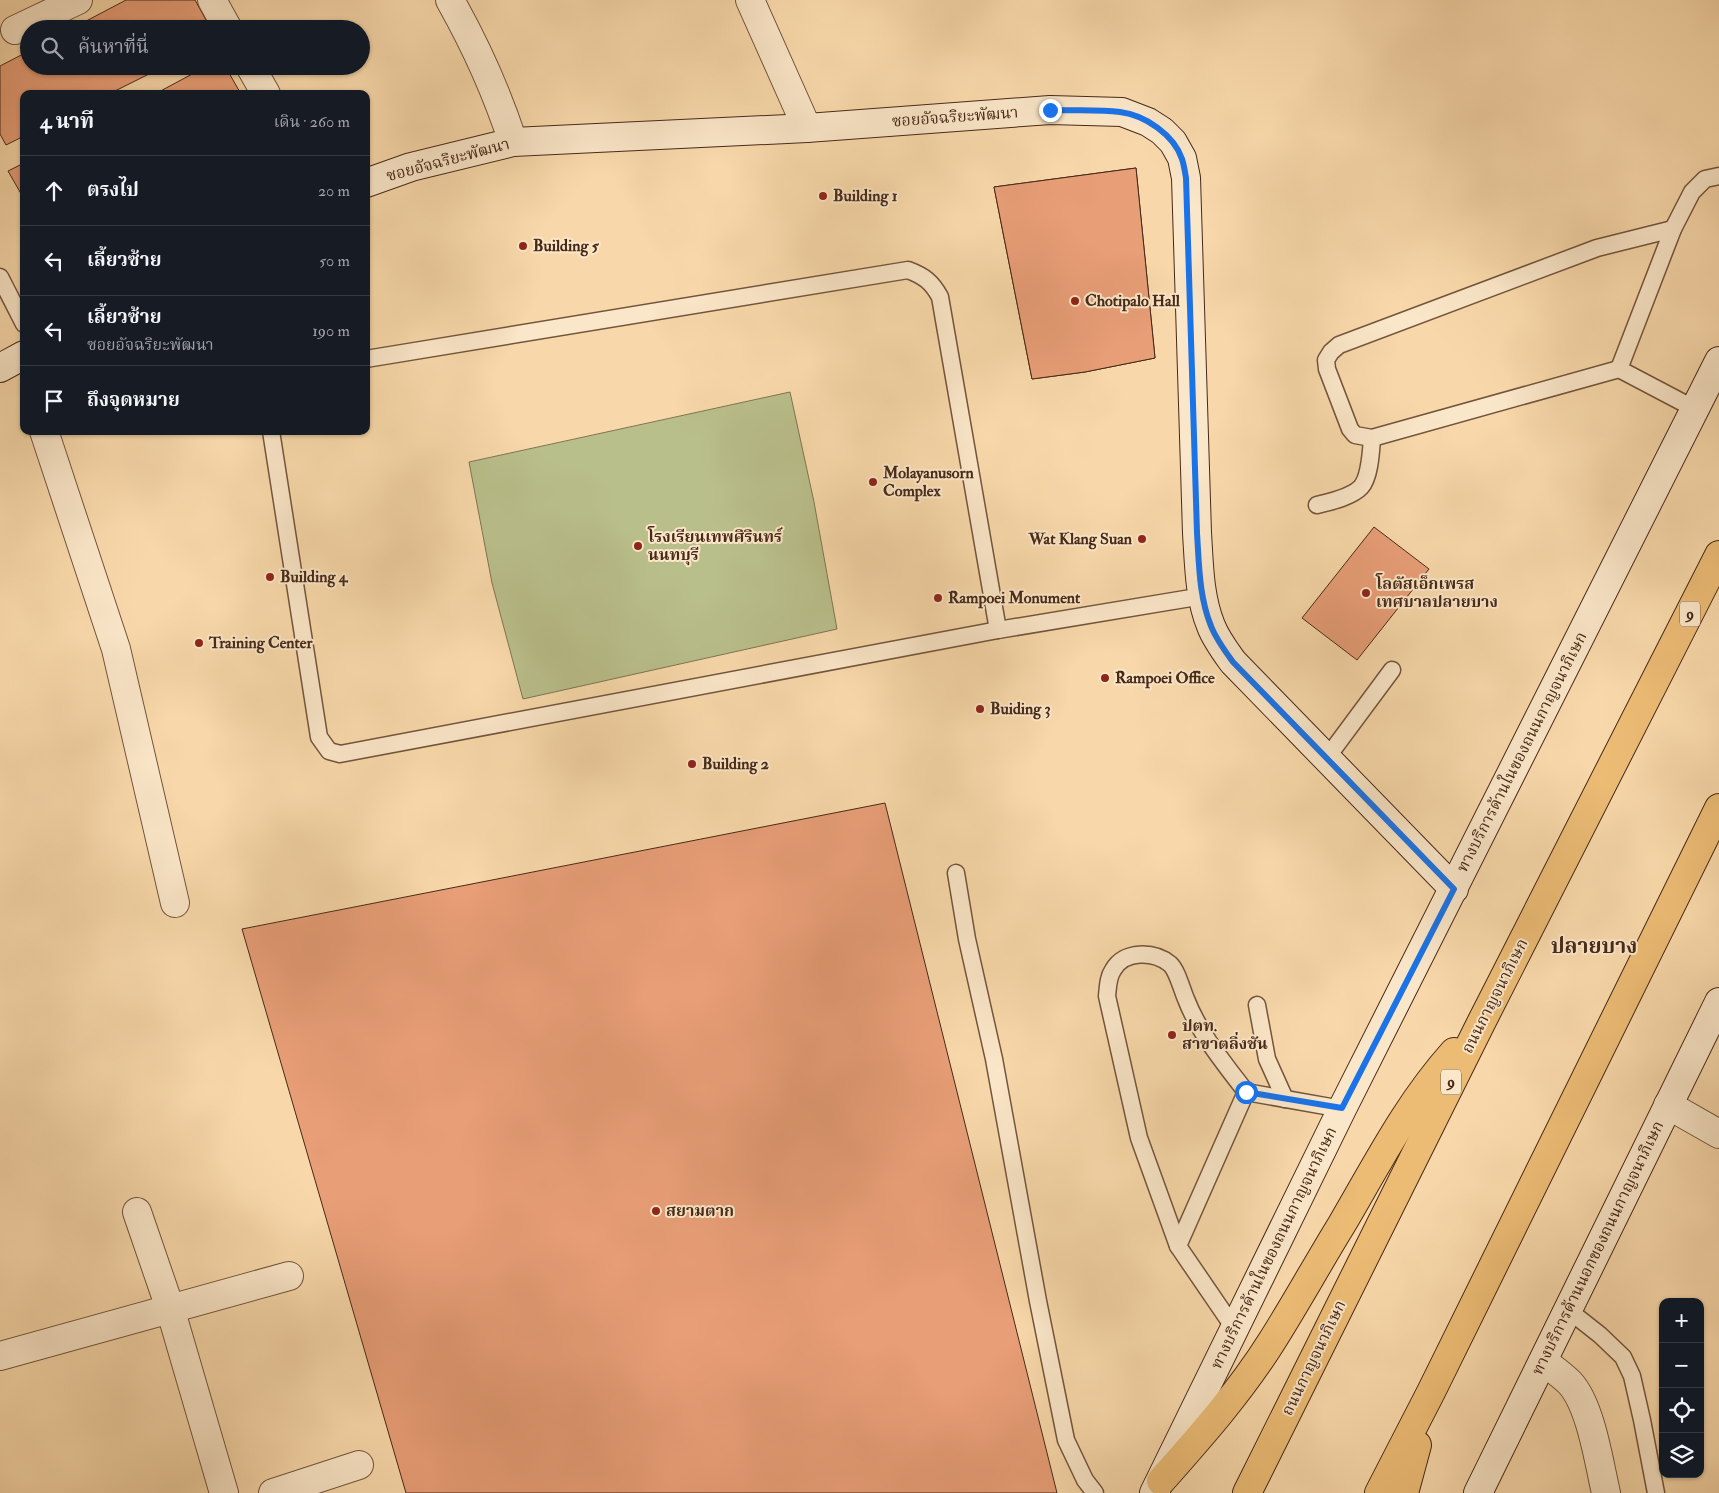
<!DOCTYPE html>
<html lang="th">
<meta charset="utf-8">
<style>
body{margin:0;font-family:"IM FELL Double Pica","Noto Serif Thai",serif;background:#20242c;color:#f1f3f6}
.controls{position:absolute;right:15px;bottom:15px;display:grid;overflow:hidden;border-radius:10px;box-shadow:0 1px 4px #0004}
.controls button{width:45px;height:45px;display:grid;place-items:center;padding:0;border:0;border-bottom:1px solid #363941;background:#171b24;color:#f1f3f6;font:25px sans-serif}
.stop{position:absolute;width:15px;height:15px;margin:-11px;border:4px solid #1a73e8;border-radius:50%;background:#fff}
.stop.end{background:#1a73e8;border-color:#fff;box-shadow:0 1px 5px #0008}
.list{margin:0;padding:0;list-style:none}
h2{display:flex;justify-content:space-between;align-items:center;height:65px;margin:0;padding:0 20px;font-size:21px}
h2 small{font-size:16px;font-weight:400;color:#9ea1a6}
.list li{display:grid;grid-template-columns:32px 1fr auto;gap:15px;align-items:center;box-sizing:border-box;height:70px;padding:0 20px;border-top:1px solid #363941}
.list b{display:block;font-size:19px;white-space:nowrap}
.list p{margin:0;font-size:16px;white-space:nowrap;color:#9ea1a6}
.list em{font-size:16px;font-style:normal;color:#9ea1a6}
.icon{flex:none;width:28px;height:28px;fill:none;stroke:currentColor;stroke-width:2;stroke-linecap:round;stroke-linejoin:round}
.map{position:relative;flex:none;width:1719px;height:1493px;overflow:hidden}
.search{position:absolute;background:#171b24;box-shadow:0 1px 4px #0004;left:20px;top:20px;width:350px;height:55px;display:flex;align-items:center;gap:12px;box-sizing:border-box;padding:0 18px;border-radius:28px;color:#9ea1a6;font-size:19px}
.panel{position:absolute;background:#171b24;box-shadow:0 1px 4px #0004;left:20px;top:90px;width:350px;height:345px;border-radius:10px}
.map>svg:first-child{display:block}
.green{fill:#b9bf8b;stroke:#807452}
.building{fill:#e89e77;stroke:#472918}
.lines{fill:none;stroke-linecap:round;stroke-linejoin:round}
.lane-casing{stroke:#73553c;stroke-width:19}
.street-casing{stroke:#73553c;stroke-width:30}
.secondary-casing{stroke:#472918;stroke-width:30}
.highway-casing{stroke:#472918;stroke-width:30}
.lane{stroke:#fae6c8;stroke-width:16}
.street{stroke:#fae6c8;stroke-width:28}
.secondary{stroke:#fae6c8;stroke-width:28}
.highway{stroke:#ecbc75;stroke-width:28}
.route{stroke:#1a73e8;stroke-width:6}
.poi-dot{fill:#8f2418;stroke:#fae6c8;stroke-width:2}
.labels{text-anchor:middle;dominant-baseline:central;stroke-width:4;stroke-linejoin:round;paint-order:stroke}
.shield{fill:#fae6c8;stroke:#7d624d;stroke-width:1}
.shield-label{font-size:15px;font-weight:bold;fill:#472918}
.street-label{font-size:16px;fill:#472918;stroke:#fae6c8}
.poi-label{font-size:16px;font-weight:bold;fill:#472918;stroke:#fae6c8;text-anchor:start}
.district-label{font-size:21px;font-weight:bold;fill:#472918;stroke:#fae6c8}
</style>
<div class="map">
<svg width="1719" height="1493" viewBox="0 0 1719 1493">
<rect width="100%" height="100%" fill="#f8d8aa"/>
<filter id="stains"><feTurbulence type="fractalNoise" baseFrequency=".004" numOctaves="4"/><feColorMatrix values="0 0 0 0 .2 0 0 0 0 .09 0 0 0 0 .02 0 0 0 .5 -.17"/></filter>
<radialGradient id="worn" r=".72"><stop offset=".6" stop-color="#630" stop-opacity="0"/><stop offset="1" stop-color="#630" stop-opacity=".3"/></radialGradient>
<!-- green -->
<polygon class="green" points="790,392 814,502 837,629 523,699 492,583 469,462"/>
<!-- building -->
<g class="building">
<polygon points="126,0 195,0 211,29 71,29"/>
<polygon points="29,51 29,66 165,66 109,94 24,94 24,136 6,145 0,134 0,66"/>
<polygon points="207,66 225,66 241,94 155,94"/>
<polygon points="24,163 24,199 8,171"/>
<polygon points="1136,168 1155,358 1085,372 1032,379 994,187"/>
<polygon points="1136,168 1155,358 1085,372 1032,379 994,187"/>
<polygon points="1374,527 1429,569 1357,660 1302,618"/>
<polygon points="885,803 1057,1493 406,1493 242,929"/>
</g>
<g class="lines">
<!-- lane casing -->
<g class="lane-casing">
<g id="lane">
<polyline points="0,277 24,324"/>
<path d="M366 359 908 270C924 276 932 282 940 297L998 630 1203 596"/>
<polyline points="1619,369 1372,438 1355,435 1350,429 1327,369 1326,360 1331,352 1339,345 1597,248 1673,229"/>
<polyline points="1695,409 1619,369 1673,229 1692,192 1705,179 1719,176"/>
<polyline points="271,431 319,737 329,751 340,754 998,630"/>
<path d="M1317 505C1329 502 1352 497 1361 487 1370 477 1371 451 1372 438"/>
<polyline points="1326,759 1392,670"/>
<polyline points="956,873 967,939 994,1059 1038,1301 1066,1440 1085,1480 1095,1493"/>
<polyline points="1257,1005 1267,1059 1285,1099"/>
<polyline points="1178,1246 1246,1092"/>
<polyline points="1567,1309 1600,1335 1623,1357 1632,1376 1642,1420 1656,1493"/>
<path d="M1234 1328 1178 1246 1139 1138 1107 996C1108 987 1108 977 1113 970 1124 950 1154 951 1170 964 1177 970 1182 990 1186 999 1199 1033 1224 1063 1246 1092L1342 1109"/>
</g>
</g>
<!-- street casing -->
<g class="street-casing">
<g id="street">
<polyline points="212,0 228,29"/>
<path d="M450 0C476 46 497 93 513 142"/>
<polyline points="750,0 807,128"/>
<polyline points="15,30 78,0"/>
<polyline points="250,66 266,94"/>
<polyline points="44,431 116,649 175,903"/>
<polyline points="1668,1105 1719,1134"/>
<polyline points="137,1212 170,1308 224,1493"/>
<polyline points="0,1356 289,1276"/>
<path d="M1543 1361C1552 1368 1562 1375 1570 1383 1591 1406 1599 1463 1606 1493"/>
<polyline points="273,1493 359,1465"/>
</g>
</g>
<!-- secondary casing -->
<g class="secondary-casing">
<g id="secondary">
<path d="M366 183 411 167 513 142 807 128 1050 110 1122 112 1148 122 1162 131 1173 142 1182 158 1186 178 1197 533C1199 563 1199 597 1211 626 1216 639 1225 651 1233 662L1454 889"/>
<polyline points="0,368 24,355"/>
<polyline points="1154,1493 1342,1109 1719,361"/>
<polyline points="1478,1493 1719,1002"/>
</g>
</g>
<!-- highway casing -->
<g class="highway-casing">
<g id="highway">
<path d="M1161 1481C1200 1437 1240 1392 1272 1341 1296 1303 1318 1263 1342 1224 1376 1166 1408 1103 1454 1052"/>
<polyline points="1247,1493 1481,1023 1719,555"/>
<polyline points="1379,1493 1431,1392 1719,808"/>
<polyline points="1404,1493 1417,1445"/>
</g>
</g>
<!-- lane -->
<use href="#lane" class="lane"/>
<!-- street -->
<use href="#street" class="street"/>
<!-- secondary -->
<use href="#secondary" class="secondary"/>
<!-- highway -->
<use href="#highway" class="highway"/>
</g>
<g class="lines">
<!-- route -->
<path class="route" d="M1050 110C1073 111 1097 109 1120 112 1145 115 1174 135 1182 159 1184 165 1185 172 1186 178L1197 533C1199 563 1199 597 1211 626 1216 639 1225 651 1233 662L1454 889 1342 1108 1246 1092"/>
</g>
<!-- markers -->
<g class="poi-dot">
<circle cx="823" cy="196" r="5"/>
<circle cx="523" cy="246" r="5"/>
<circle cx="1075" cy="301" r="5"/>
<circle cx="873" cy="482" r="5"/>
<circle cx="1142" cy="539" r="5"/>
<circle cx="638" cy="546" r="5"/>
<circle cx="270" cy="577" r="5"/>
<circle cx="1366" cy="593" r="5"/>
<circle cx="938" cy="598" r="5"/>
<circle cx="199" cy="643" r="5"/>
<circle cx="1105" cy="678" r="5"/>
<circle cx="980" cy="709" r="5"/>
<circle cx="692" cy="764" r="5"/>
<circle cx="1172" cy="1035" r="5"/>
<circle cx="656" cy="1211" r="5"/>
</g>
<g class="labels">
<!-- shield labels -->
<g class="shield">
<rect x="1680" y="601.5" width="20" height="25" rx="4"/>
<rect x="1441" y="1069.5" width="20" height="25" rx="4"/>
</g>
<g class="shield-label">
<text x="1690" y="614">9</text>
<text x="1451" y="1082">9</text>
</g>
<!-- street labels -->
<g class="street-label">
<text transform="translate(955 117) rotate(-4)">ซอยอัจฉริยะพัฒนา</text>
<text transform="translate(448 160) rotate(-15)">ซอยอัจฉริยะพัฒนา</text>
<text transform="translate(1522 752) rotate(-63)">ทางบริการด้านในของถนนกาญจนาภิเษก</text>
<text transform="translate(1495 996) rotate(-63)">ถนนกาญจนาภิเษก</text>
<text transform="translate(1274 1248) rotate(-64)">ทางบริการด้านในของถนนกาญจนาภิเษก</text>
<text transform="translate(1598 1248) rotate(-64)">ทางบริการด้านนอกของถนนกาญจนาภิเษก</text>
<text transform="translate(1314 1358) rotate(-64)">ถนนกาญจนาภิเษก</text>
</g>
<!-- poi labels -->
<g class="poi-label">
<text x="833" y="196">Building 1</text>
<text x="533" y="246">Building 5</text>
<text x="1085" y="301">Chotipalo Hall</text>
<text x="883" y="473">Molayanusorn<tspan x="883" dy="18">Complex</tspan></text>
<text x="648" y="537">โรงเรียนเทพศิรินทร์<tspan x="648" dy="18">นนทบุรี</tspan></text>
<text x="1132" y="539" text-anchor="end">Wat Klang Suan</text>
<text x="280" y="577">Building 4</text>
<text x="1376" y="584">โลตัสเอ็กเพรส<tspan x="1376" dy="18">เทศบาลปลายบาง</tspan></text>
<text x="948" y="598">Rampoei Monument</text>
<text x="209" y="643">Training Center</text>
<text x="1115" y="678">Rampoei Office</text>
<text x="990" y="709">Buiding 3</text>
<text x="702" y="764">Building 2</text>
<text x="1182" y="1026">ปตท.<tspan x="1182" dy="18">สาขาตลิ่งชัน</tspan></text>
<text x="666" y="1211">สยามตาก</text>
</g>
<!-- district labels -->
<g class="district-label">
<text x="1594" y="946">ปลายบาง</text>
</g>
</g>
<rect width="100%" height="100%" filter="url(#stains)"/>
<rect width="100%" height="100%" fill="url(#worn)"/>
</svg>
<div class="controls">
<button>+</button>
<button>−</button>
<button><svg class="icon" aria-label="locate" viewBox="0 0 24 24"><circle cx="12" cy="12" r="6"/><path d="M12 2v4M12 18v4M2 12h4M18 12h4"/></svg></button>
<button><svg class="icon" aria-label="layers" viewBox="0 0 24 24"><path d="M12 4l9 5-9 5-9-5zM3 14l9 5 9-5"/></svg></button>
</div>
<div class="stop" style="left:1246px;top:1092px"></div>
<div class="stop end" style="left:1050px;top:110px"></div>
<div class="search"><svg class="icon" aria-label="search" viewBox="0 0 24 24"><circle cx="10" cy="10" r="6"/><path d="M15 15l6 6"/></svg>ค้นหาที่นี่</div>
<section class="panel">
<h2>4 นาที<small>เดิน · 260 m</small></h2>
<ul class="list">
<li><svg class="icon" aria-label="ahead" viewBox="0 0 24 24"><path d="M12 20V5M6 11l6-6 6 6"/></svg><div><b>ตรงไป</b></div><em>20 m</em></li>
<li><svg class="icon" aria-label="left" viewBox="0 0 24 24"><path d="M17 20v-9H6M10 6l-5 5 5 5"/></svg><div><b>เลี้ยวซ้าย</b></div><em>50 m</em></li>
<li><svg class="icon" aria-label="left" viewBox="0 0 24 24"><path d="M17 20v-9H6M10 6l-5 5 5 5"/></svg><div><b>เลี้ยวซ้าย</b><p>ซอยอัจฉริยะพัฒนา</p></div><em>190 m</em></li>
<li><svg class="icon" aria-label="arrive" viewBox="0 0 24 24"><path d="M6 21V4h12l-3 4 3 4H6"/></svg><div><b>ถึงจุดหมาย</b></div></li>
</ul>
</section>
</div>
